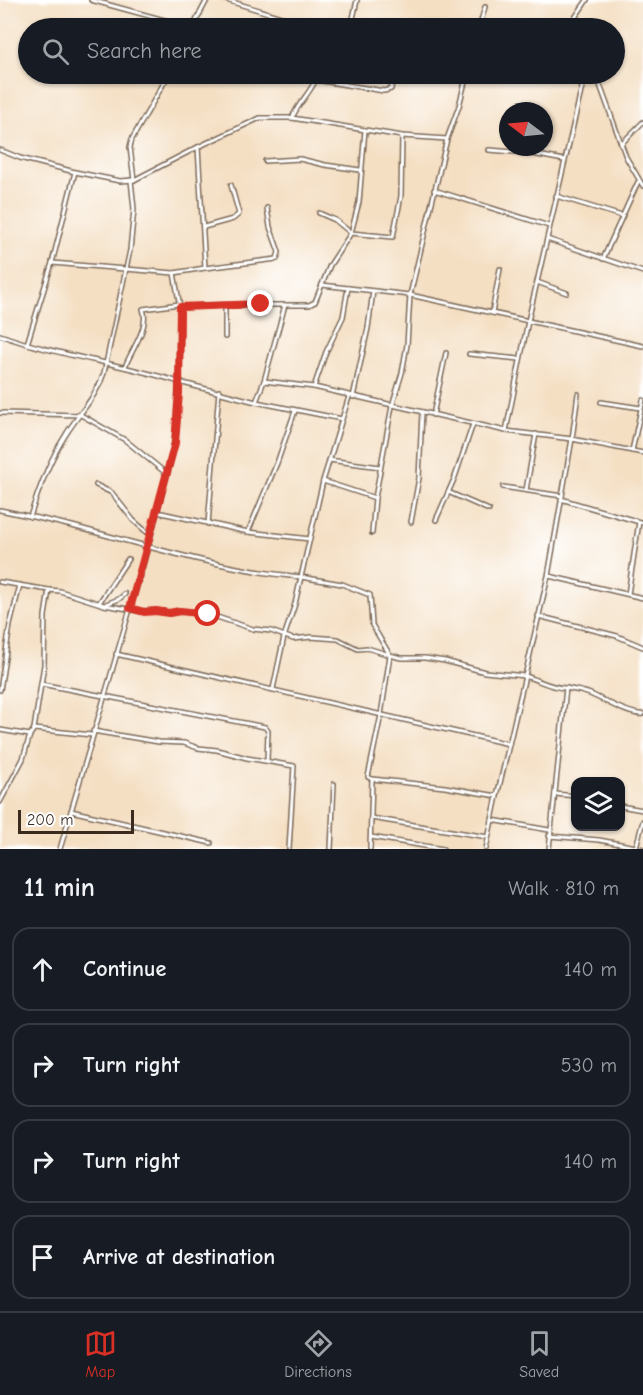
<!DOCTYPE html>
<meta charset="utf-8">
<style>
body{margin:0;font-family:"Comic Neue",sans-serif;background:#242831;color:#f1f3f6}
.controls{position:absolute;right:18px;bottom:18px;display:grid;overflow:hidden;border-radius:12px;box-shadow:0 2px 4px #0004}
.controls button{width:54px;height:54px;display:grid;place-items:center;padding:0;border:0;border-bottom:2px solid #363941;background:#171b24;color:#f1f3f6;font:30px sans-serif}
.compass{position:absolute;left:499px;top:102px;width:54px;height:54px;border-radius:50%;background:#171b24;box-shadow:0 2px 4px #0004;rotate:286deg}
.scale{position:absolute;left:18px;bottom:15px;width:116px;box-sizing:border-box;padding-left:6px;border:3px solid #3b2a1e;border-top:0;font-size:16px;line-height:21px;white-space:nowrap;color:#3b2a1e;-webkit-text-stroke:4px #fff;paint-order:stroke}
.stop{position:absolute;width:18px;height:18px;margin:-14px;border:4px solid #d93025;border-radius:50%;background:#fff}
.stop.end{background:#d93025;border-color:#fff;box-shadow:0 2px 6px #0008}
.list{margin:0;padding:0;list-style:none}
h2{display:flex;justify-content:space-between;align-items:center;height:78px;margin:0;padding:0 24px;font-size:26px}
h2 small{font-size:20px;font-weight:400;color:#9ea1a6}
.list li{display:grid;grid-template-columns:39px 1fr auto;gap:18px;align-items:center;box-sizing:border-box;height:84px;margin:0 12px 12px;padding:0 12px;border:2px solid #363941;border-radius:18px}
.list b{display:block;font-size:22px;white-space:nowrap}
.list em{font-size:20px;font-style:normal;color:#9ea1a6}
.icon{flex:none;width:33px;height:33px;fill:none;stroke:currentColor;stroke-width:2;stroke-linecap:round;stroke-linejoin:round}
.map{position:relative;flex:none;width:643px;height:849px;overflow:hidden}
.search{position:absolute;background:#171b24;box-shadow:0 2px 4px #0004;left:18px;right:18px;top:18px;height:66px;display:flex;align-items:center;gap:15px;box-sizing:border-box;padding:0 21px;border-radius:33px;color:#9ea1a6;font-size:22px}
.sheet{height:462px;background:#171b24}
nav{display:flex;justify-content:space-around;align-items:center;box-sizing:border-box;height:84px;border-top:2px solid #363941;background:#171b24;font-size:16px;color:#9ea1a6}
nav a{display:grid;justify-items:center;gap:3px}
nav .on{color:#d93025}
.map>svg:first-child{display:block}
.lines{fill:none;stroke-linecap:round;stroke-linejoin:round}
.street-casing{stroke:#7c6958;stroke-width:6}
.street{stroke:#fff;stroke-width:3}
.route{stroke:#d93025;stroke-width:8}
</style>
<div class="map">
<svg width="643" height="849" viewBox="0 0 643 849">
<rect width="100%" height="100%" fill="#fff"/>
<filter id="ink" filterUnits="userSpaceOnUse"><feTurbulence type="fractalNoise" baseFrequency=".0167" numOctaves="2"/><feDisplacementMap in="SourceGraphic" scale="12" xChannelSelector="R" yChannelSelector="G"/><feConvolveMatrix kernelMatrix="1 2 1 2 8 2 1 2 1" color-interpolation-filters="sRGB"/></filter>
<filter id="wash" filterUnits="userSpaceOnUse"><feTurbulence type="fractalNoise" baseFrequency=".008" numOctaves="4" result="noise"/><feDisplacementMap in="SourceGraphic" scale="24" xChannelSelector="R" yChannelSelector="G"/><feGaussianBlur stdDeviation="1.35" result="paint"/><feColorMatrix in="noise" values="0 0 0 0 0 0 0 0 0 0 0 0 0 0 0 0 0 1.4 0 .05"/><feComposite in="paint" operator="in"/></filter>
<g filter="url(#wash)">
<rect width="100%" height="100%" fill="#f4dfc3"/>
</g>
<g filter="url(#ink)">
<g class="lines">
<!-- street casing -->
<g class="street-casing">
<g id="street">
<polyline points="91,0 179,24 194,24"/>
<polyline points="226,0 317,28"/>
<polyline points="194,28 196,21 207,0"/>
<polyline points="351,28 357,0"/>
<polyline points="479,28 485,7"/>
<polyline points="568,28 587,0"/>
<polyline points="301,74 316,80 384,91 391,89 393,74"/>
<polyline points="585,74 597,79 600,85 626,157 643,186"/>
<polyline points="292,118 402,136 447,139"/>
<polyline points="621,144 643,122"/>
<path d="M198 147 260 118H292C299 101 313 91 318 74"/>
<polyline points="0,150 20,158 75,172 52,263 27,344"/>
<polyline points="489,150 527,153 564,160"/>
<polyline points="265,161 300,159 325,165 360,170"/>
<polyline points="134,180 130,147 132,139 169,74"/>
<polyline points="434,190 549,226"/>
<polyline points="556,196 622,216"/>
<polyline points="319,213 335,220 351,233 393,237 401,196 402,136"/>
<polyline points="204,227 233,219 239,214 231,185"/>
<polyline points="547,239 643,272"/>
<polyline points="603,259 638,182"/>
<polyline points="52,263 174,273 205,268 198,147 134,180 120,181 75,172"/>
<polyline points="205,268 277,259 279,252 270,227 267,208"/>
<polyline points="174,273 180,307 179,382 256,402 342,419 349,397"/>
<polyline points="537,282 567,293"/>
<polyline points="322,285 410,295 643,346"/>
<polyline points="180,307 225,305 309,305 315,302 330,265 351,233 359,202 365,130"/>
<polyline points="492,313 500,269"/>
<path d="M0 335C58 356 120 363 179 382L176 431 172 455 142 568 60 849"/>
<polyline points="225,337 225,305"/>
<polyline points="469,354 520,359"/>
<path d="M125 367C131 350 150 327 143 309L179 304"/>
<polyline points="264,381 314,387 506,431 572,439 578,394"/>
<polyline points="314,387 326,352 343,317 348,288"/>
<polyline points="353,397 368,328 373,291"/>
<polyline points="256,402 264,381 285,305"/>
<polyline points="601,402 641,408"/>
<polyline points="0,413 81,415 125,440 167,474"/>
<polyline points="433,415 446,353"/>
<polyline points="506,431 528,321 585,74"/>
<polyline points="632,451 643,400"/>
<polyline points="329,460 380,467"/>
<polyline points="323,481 375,498"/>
<polyline points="96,485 112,493 133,520 150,535"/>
<polyline points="503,487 562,496"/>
<polyline points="526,490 536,434"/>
<polyline points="448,492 489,510"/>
<polyline points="561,499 643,523"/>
<path d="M0 510C24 515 48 520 72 526 147 546 223 570 301 577L323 481 342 419"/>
<polyline points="157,512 248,532 310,539"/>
<path d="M30 517C39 488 49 461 65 436 78 414 96 398 104 373L130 250 134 209 131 180"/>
<polyline points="436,520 455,477 473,424"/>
<polyline points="411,522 419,478 422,412"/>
<polyline points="208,524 219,391"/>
<polyline points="248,532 277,463 295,411"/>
<polyline points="372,533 375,498 392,406 402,373 407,345 410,295 447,139 459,106 467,74"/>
<polyline points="549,576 643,598"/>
<polyline points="0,582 49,590"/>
<polyline points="628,594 639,522"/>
<polyline points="99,603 128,559"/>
<polyline points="106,604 119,599 125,594"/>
<polyline points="538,616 617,636 643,647"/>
<polyline points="116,654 509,744"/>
<polyline points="41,684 265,727 268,731 267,761"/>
<path d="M566 688C574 690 583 691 590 694 602 699 631 716 643 714"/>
<polyline points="273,689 284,637 295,604 301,577 342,584 370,595 372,625 390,655"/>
<polyline points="0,690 10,625 20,585"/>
<polyline points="34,729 44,665 45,616 49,590 60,591 104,605 140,611 156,611 169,613 180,611 208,614 253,629 271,631 293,639 311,637 338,639 358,649 367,648 390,655"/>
<polyline points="0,730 30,735"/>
<polyline points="93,731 159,742 184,743 198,748 217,750 247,758 294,766 289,849"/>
<polyline points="372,779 445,787 497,796 486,849"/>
<polyline points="555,794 576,796"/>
<path d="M497 796 525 676C539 680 551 688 566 688L549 849"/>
<polyline points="0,802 23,759 30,735 34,729 92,735"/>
<polyline points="620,806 643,810"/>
<polyline points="71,811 211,843"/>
<polyline points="371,818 488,837"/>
<polyline points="492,820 549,830"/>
<polyline points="549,836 599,840 636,847 643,821"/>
<polyline points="371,837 443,849"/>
<polyline points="636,847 643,849"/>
<polyline points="331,849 334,784"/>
<polyline points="370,849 372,779 368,777 381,715 390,655 401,658 425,658 445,661 485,672 525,676 548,576 572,439 643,453"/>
</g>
</g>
<!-- street -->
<use href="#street" class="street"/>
</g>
</g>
<g class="lines" filter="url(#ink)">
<!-- route -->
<polyline class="route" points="208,614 180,611 169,613 156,611 144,612 130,608 175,443 179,393 180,307 261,304"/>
</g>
</svg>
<div class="controls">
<button><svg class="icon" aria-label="layers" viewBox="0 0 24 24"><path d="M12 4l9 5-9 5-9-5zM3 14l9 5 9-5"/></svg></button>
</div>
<svg class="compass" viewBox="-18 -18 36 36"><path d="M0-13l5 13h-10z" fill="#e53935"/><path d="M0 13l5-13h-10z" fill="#9ea1a6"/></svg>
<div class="scale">200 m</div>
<div class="stop" style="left:208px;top:614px"></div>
<div class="stop end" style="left:261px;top:304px"></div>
<div class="search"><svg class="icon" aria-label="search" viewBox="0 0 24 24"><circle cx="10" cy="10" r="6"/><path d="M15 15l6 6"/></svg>Search here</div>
</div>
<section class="sheet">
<h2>11 min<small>Walk · 810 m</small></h2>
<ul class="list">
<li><svg class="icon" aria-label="ahead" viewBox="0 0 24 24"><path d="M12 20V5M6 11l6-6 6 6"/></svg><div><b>Continue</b></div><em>140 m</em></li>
<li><svg class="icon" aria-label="right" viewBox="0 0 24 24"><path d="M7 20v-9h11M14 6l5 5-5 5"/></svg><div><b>Turn right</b></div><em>530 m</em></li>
<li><svg class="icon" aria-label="right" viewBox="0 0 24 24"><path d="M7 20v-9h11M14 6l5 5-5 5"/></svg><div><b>Turn right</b></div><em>140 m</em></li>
<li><svg class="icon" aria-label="arrive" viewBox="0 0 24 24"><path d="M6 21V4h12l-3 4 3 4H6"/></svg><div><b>Arrive at destination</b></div></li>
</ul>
</section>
<nav>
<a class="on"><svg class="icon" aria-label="map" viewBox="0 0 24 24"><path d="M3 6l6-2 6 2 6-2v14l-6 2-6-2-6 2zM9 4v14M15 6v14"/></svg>Map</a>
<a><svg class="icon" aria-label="directions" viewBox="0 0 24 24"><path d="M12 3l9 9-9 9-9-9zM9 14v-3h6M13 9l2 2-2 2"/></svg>Directions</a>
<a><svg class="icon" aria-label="saved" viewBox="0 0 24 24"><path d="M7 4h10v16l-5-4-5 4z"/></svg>Saved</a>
</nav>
